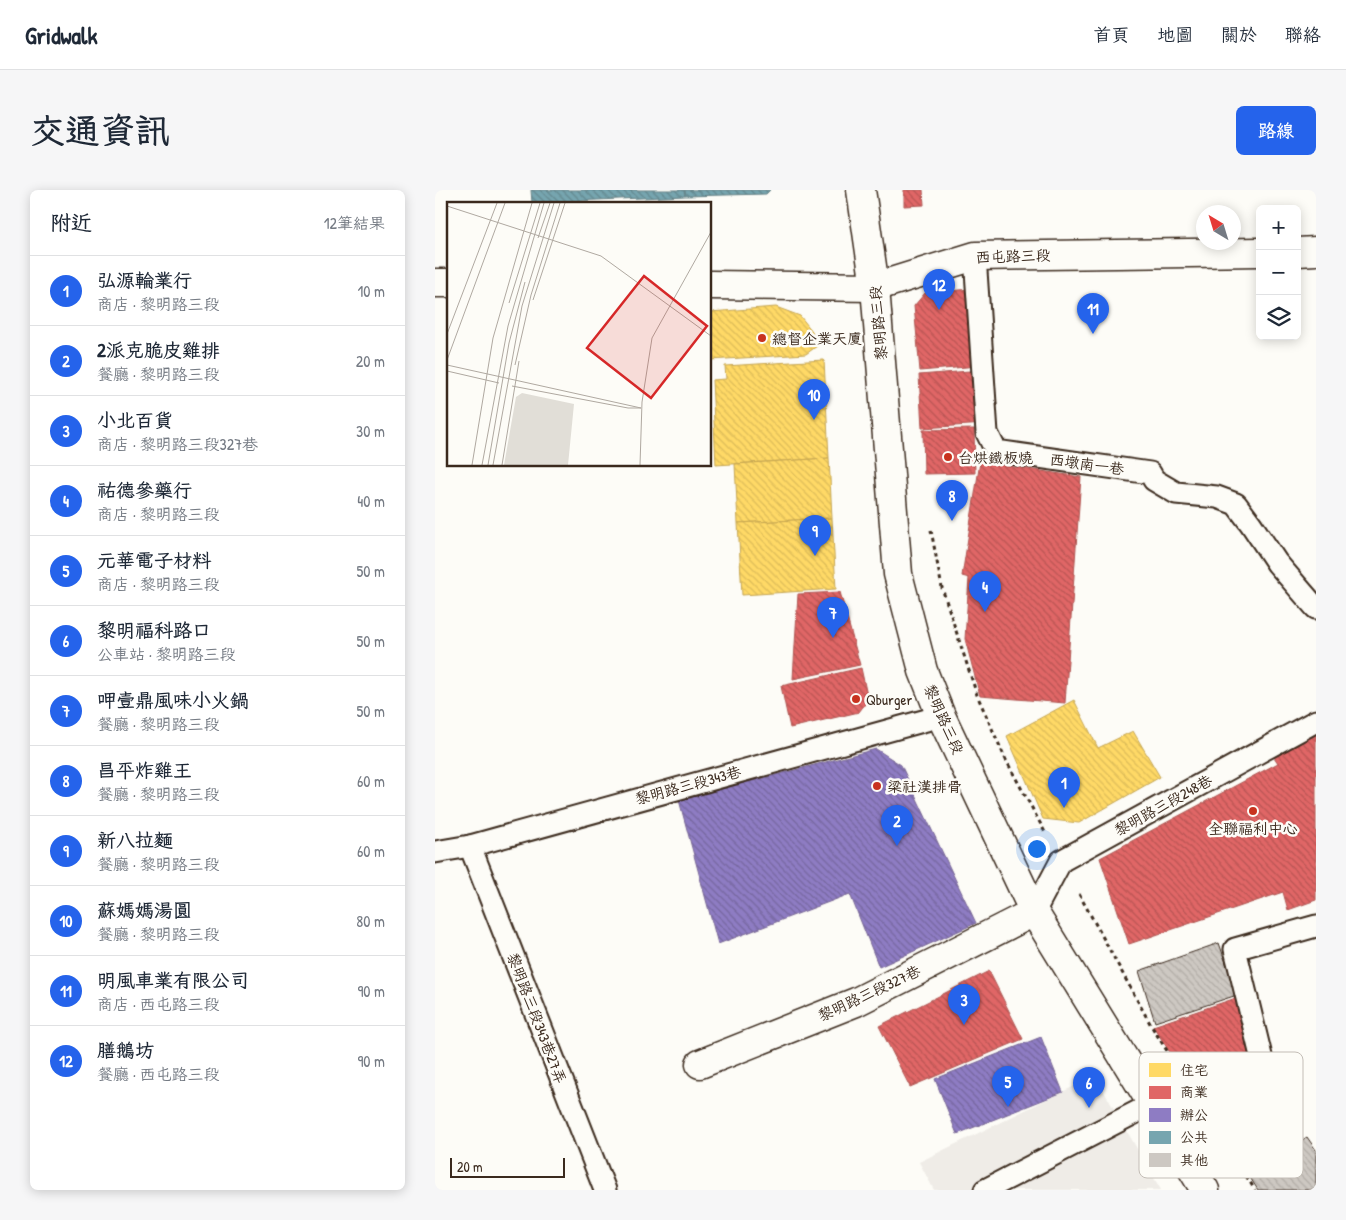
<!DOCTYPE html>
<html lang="zh-TW">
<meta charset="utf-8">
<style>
body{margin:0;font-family:"Patrick Hand","LXGW WenKai TC",sans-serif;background:#f6f6f7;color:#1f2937}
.controls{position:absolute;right:15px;top:15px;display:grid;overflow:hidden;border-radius:8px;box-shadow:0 2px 12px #0003}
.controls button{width:45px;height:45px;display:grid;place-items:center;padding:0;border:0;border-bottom:1px solid #e0e1e3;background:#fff;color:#1f2937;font:25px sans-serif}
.compass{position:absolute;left:761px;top:15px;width:45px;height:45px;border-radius:50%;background:#fff;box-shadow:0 2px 12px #0003;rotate:322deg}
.scale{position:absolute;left:15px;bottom:12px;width:115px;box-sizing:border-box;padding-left:5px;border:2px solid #3b2a1e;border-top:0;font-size:14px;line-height:18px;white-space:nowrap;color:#3b2a1e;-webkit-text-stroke:4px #fdfcf7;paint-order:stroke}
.you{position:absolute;left:601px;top:658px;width:18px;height:18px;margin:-12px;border:4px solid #fff;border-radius:50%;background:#1a73e8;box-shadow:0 0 0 8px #1a73e833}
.badge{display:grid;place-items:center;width:32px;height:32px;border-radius:50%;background:#2563eb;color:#fff;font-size:16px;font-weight:700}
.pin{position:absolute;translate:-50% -41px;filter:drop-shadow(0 1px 2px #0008)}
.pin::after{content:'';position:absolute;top:26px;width:18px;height:15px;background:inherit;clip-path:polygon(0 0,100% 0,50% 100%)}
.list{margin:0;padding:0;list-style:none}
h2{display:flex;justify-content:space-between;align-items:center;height:65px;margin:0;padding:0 20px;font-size:21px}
h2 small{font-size:16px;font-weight:400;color:#747a83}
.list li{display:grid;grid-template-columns:32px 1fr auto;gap:15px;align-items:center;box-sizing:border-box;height:70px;padding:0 20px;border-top:1px solid #e0e1e3}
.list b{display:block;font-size:19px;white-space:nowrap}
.list p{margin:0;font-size:16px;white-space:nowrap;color:#747a83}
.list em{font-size:16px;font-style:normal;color:#747a83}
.icon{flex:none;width:28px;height:28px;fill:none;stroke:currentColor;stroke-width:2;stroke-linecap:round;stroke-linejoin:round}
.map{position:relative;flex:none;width:881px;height:1000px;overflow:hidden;border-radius:8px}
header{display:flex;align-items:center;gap:30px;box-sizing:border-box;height:70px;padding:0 25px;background:#fff;border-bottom:1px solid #e0e1e3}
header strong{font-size:24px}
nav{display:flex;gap:28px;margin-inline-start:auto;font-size:18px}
.intro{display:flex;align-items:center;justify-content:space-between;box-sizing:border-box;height:120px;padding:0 30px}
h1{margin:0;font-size:35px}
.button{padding:12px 22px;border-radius:8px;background:#2563eb;color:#fff;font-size:18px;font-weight:700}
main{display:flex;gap:30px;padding:0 30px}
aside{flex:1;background:#fff;border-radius:8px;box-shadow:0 2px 12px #0003}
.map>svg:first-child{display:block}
.built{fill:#efece7}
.homes{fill:url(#homes-back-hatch);stroke:#c4a450}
.shops{fill:url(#shops-back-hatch);stroke:#ae5450}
.offices{fill:url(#offices-back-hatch);stroke:#756392}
.public{fill:url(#public-back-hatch);stroke:#648084}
.building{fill:url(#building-back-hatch);stroke:#3b2a1e}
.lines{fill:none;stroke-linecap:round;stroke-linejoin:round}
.service-casing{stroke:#3b2a1e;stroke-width:25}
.minor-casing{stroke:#3b2a1e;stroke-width:31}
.tertiary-casing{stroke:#3b2a1e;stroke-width:31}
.secondary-casing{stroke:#3b2a1e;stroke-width:31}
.path{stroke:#3b2a1e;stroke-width:3;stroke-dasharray:4 4;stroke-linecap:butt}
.service{stroke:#fdfcf7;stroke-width:21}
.minor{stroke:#fdfcf7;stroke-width:28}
.tertiary{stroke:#fdfcf7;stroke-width:28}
.secondary{stroke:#fdfcf7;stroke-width:28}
.poi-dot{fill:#c8321e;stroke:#fdfcf7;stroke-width:2}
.labels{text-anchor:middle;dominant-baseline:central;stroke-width:5;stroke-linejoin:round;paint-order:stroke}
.street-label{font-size:15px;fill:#3b2a1e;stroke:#fdfcf7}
.poi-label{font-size:15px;fill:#3b2a1e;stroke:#fdfcf7;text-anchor:start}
.inset-road{fill:none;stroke:#afa8a0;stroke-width:1}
.view{fill:#d62828;fill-opacity:0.15;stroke:#d62828;stroke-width:2.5}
.inset-edge{fill:none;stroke:#3b2a1e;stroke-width:2.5}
.key{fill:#fdfcf7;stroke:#c3bdb6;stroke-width:1}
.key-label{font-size:14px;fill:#3b2a1e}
</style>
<header>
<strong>Gridwalk</strong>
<nav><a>首頁</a><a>地圖</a><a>關於</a><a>聯絡</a></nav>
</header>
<div class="intro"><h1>交通資訊</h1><a class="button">路線</a></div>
<main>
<aside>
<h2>附近<small>12筆結果</small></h2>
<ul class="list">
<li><span class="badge">1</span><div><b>弘源輪業行</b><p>商店 · 黎明路三段</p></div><em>10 m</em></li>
<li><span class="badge">2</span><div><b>2派克脆皮雞排</b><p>餐廳 · 黎明路三段</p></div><em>20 m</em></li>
<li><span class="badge">3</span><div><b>小北百貨</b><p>商店 · 黎明路三段327巷</p></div><em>30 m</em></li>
<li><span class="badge">4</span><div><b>祐德參藥行</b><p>商店 · 黎明路三段</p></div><em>40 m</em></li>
<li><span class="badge">5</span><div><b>元華電子材料</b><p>商店 · 黎明路三段</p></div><em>50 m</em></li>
<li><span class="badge">6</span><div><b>黎明福科路口</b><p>公車站 · 黎明路三段</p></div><em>50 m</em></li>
<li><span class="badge">7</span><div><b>呷壹鼎風味小火鍋</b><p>餐廳 · 黎明路三段</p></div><em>50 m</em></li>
<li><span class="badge">8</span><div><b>昌平炸雞王</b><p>餐廳 · 黎明路三段</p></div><em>60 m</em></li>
<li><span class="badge">9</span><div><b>新八拉麵</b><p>餐廳 · 黎明路三段</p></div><em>60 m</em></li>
<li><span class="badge">10</span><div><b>蘇媽媽湯圓</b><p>餐廳 · 黎明路三段</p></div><em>80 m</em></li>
<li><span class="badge">11</span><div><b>明風車業有限公司</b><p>商店 · 西屯路三段</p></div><em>90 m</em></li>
<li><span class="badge">12</span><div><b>膳鵝坊</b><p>餐廳 · 西屯路三段</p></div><em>90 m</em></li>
</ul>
</aside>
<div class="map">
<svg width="881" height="1000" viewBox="0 0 881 1000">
<defs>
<pattern id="homes-back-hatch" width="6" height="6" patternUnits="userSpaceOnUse" patternTransform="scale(1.25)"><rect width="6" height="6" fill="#ffd966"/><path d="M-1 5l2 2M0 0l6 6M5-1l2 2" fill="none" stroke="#dbba58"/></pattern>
<pattern id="shops-back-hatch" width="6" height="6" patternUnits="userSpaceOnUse" patternTransform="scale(1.25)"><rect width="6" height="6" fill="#e06666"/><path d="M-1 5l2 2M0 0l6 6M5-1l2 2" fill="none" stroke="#b75453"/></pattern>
<pattern id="offices-back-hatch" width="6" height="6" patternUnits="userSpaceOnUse" patternTransform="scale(1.25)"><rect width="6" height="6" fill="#8e7cc3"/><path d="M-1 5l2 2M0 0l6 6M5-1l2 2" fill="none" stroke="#75669e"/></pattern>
<pattern id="public-back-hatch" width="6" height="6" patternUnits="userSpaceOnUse" patternTransform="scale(1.25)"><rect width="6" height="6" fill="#76a5af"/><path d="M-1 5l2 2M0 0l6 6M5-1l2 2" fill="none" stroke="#62878e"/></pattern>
<pattern id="building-back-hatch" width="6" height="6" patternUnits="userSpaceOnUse" patternTransform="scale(1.25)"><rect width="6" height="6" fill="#cdc8c2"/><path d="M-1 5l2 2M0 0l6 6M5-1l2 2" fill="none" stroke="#b1aca6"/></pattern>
</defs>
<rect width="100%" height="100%" fill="#fdfcf7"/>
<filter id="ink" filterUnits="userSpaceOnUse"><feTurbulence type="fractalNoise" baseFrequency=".02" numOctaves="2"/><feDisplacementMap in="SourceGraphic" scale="10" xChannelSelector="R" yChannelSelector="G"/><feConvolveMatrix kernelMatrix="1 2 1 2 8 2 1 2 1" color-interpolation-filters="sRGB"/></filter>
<g filter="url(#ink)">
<!-- built -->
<polygon class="built" points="660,886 726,1000 499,1000 484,972"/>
<!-- homes -->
<g class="homes">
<polygon points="341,117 365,126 377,141 382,156 371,164 275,170 275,122"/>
<polygon points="389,170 394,268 281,275 277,190 291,189 290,176"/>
<polygon points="394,268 397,328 303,333 300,274"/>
<polygon points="397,328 401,399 307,405 303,333"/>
<polygon points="639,510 663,558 698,541 725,587 644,633 608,629 572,546"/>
</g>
<!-- shops -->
<g class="shops">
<polygon points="469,0 488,0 489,15 469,16"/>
<polygon points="536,99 543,176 485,181 479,116 490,103"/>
<polygon points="547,180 551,234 487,238 484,185"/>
<polygon points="539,239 540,283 489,284 488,240"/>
<polygon points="545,272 646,287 630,513 545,506 530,449 534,388 527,386"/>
<polygon points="405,402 425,475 358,489 363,404"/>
<polygon points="426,478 433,510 424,522 355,538 346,496"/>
<polygon points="881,545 881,710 853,720 848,702 694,754 665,668 843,573 839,567"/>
<polygon points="554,781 588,849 475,897 444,836"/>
<polygon points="801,808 837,946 801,965 718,836"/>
</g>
<!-- offices -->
<g class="offices">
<polygon points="441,559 466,575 541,733 444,777 415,704 283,754 244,610"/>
<polygon points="606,847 628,902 522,944 500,889"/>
</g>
<!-- public -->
<g class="public">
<polygon points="96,0 250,0 250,6 97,13"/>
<polygon points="250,0 335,0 331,4 250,6"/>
</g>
<!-- building -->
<g class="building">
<polygon points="784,753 802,805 720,832 704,781"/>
<polygon points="872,947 881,960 881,1000 823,1000 814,986"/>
</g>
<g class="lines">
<!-- service casing -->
<g class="service-casing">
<g id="service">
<polyline points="540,66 552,243 561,261 715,283 719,290 741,303 782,307 801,314 816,334 842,373 881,418"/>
<polyline points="35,656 170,1000"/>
<polyline points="0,662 35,656 506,526"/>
<polyline points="599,722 626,671 881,531"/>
<polyline points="843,936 800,759 881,736"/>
<polyline points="550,1000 717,914"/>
</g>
</g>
<!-- minor casing -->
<g class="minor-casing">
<polyline id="minor" points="265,874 421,812 599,722"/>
</g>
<!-- tertiary casing -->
<g class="tertiary-casing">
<g id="tertiary">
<polyline points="862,62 881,61"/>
<polyline points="0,93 14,93"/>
<polyline points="275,95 440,97 540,66 825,62"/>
</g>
</g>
<!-- secondary casing -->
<g class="secondary-casing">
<polyline id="secondary" points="426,0 440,97 463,384 488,481 506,526 599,722 770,1000"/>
</g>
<!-- path -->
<g class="path">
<polyline points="496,340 507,398 542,505 571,570 611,644"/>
<polyline points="644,704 717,837 820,1000"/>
</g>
<!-- service -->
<use href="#service" class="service"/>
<!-- minor -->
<use href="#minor" class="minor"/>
<!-- tertiary -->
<use href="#tertiary" class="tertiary"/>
<!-- secondary -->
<use href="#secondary" class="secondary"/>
</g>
</g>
<!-- markers -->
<g class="poi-dot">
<circle cx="327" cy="148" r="5"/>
<circle cx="513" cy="267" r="5"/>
<circle cx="421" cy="509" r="5"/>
<circle cx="442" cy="596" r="5"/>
<circle cx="818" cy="621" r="5"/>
</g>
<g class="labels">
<!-- street labels -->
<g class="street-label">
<text transform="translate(578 66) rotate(-2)">西屯路三段</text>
<text transform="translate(443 133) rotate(-95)">黎明路三段</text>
<text transform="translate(652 274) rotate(8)">西墩南一巷</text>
<text transform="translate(509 529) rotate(66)">黎明路三段</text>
<text transform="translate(253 595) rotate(-15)">黎明路三段343巷</text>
<text transform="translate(728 615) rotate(-29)">黎明路三段248巷</text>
<text transform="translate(434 803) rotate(-25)">黎明路三段327巷</text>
<text transform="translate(102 828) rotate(69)">黎明路三段343巷27弄</text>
</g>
<!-- poi labels -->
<g class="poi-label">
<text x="337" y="148">總督企業天廈</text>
<text x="523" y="267">台烘鐵板燒</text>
<text x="431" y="509">Qburger</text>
<text x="452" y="596">梁社漢排骨</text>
<text x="818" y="638" text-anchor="middle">全聯福利中心</text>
</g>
</g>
<!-- overview -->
<g transform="translate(12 12)">
<rect width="264" height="264" fill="#fdfcf7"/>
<path d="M75 191 127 202 121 263H57L69 195Z" fill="#e1ded7"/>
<path class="inset-road" d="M0 4 154 54 264 134M91 36 103 1M84 93 113 1M86 98 118 1M62 101 93 1M0 132 50 1M0 158 58 1M0 163 194 206M68 163 84 93M0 169 52 181M65 184 181 206H194M25 263 46 136 85 1M35 263 61 124 97 1M41 263 62 141 78 80M46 263 75 104 107 1M55 263 72 159M193 263 195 200 205 136 264 30"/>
<path class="view" d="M197 74 260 124 204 196 140 146Z"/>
<rect width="264" height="264" class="inset-edge"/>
</g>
<!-- legend -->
<rect x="704" y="862" width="164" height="126" rx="8" class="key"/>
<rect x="714" y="873" width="22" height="14" fill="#ffd966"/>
<rect x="714" y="896" width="22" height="13" fill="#e06666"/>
<rect x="714" y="918" width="22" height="14" fill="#8e7cc3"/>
<rect x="714" y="941" width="22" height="13" fill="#76a5af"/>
<rect x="714" y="963" width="22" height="14" fill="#cdc8c2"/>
<g class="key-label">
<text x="745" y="885">住宅</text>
<text x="745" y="907">商業</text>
<text x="745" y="930">辦公</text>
<text x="745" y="952">公共</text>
<text x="745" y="975">其他</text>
</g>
</svg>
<div class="controls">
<button>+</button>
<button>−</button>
<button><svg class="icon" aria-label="layers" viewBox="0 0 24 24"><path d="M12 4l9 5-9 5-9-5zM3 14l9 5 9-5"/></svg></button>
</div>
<svg class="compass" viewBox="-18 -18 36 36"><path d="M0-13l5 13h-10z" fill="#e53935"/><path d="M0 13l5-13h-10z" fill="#747a83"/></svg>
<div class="scale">20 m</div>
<div class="you"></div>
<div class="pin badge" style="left:629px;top:618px">1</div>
<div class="pin badge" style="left:462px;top:656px">2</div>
<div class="pin badge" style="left:529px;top:835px">3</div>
<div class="pin badge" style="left:550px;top:422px">4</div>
<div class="pin badge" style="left:573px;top:917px">5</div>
<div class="pin badge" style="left:654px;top:918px">6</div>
<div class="pin badge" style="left:398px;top:448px">7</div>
<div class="pin badge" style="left:517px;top:331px">8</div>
<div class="pin badge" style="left:380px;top:366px">9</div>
<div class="pin badge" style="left:379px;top:230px">10</div>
<div class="pin badge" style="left:658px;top:144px">11</div>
<div class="pin badge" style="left:504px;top:120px">12</div>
</div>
</main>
